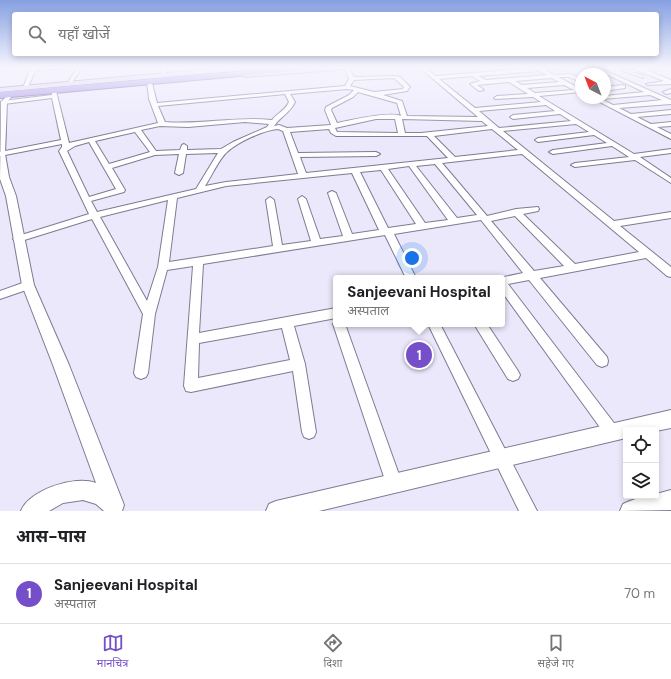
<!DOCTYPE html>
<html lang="hi">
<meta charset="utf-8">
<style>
body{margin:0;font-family:"DM Sans","Noto Sans Devanagari",sans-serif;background:#f2f2f2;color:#202124}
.controls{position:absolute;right:12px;bottom:12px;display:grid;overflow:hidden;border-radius:4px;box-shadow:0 2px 6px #0003}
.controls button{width:36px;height:36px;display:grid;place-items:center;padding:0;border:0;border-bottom:1px solid #e0e0e0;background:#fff;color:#202124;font:20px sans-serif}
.compass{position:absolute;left:575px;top:68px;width:36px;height:36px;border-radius:50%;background:#fff;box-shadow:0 2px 6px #0003;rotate:318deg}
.you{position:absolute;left:412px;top:258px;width:14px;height:14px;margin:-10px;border:3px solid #fff;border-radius:50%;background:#1a73e8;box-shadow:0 0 0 6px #1a73e833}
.badge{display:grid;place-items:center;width:26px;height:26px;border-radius:50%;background:#744fc9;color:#fff;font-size:13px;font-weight:700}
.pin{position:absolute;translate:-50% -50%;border:2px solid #fff;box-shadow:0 1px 4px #0006}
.popup{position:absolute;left:333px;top:275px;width:172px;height:52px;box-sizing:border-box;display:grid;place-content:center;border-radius:4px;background:#fff;filter:drop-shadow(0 1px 3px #0005);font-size:13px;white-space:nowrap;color:#757577}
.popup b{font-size:15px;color:#202124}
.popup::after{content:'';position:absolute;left:50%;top:100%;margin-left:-8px;border:8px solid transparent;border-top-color:#fff}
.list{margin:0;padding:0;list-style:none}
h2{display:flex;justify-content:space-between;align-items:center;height:52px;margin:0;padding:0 16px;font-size:17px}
h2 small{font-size:13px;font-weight:400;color:#757577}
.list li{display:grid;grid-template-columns:26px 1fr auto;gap:12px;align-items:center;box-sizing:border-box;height:60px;padding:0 16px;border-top:1px solid #e0e0e0}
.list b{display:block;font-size:15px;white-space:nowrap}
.list p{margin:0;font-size:13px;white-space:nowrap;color:#757577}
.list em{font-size:13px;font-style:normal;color:#757577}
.icon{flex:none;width:22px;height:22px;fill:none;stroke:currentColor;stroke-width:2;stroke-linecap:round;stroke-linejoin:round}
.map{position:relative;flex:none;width:671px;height:511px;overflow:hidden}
.search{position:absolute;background:#fff;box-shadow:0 2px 6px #0003;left:12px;right:12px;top:12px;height:44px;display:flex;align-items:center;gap:10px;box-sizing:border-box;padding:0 14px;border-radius:4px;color:#757577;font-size:15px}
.sheet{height:112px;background:#fff}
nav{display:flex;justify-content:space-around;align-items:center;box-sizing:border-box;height:56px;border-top:1px solid #e0e0e0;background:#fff;font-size:11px;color:#757577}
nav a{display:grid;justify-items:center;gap:2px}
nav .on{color:#744fc9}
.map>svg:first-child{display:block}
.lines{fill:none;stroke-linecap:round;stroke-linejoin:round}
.minor-casing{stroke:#7e7b91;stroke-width:2}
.tertiary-casing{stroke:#7e7b91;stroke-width:2}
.secondary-casing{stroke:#7e7b91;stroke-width:2}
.trunk-casing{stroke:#66549e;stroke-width:2}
.minor{fill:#fff;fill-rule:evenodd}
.tertiary{fill:#fff;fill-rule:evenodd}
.secondary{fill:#dcd4f5;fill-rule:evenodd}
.trunk{fill:#a38ce4;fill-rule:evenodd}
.wall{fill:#5f4e94}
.building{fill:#6f5bac;stroke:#4e4078}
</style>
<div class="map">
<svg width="671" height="511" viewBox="0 0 671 511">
<rect width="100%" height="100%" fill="#ebe8fc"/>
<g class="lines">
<!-- minor casing -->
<g class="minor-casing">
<g id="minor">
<polygon points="56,67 76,67 34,71 32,70"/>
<polygon points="78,67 82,67 71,84 67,84"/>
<polygon points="162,67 166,67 165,75 163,76 161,75"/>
<path d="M344 67H348L354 77 394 76 400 77 410 87 407 91 383 95 402 101 407 116 478 117 419 67H424L436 76 534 68 533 67H569L545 70 554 75 570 74 581 78V82L569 77H558L581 89V92L539 96 634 154 671 149V153L640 157 671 178V183L635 160 575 167 571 165 575 163 629 157 612 146 553 154 549 152 553 150 607 143 594 135 538 142 535 140 538 138 589 132 576 124 503 131 614 221 671 212V218L620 226 671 267V277L667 276 646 258 540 278 607 357 608 361 607 365 602 367 597 365 529 280 508 284 617 427 619 432 617 437 612 439 607 437 502 292V278H499L523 273 481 220 394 234 416 278H406L385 235 203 264 199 333 336 308V318L294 326 305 364 316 432 314 437 309 439 304 437 302 432 293 371 191 392 186 391 184 386 193 266 167 270 155 314 148 373 146 377 141 379 136 377 134 373 143 314 92 219 18 242 13 239 15 237 89 214 59 151 62 147V144L0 156V152L61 140 52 98 4 104 1 102 2 101 52 95V91H56L69 143 158 123 149 99 147 82 152 83 157 103 345 86 349 79ZM539 71 547 75 486 80 478 76ZM472 76 480 81 470 84 479 91 484 90 477 85 509 82 528 94 497 96 494 98 495 99 533 97 541 102 475 108 439 79ZM394 78 404 87 403 89 374 92 350 86 354 80ZM552 78 559 82 522 85 515 81ZM564 85 574 90 535 93 527 88ZM347 89 354 90 349 95 326 107 325 110 331 125 287 128 279 125 274 126C281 116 290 113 295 102L290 94ZM358 92 397 103 401 116C389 111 351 120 337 123L331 110 332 108 353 97ZM285 94 289 102C285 111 277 113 272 120 236 116 201 125 165 122L158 106ZM546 105 555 111 513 115 510 117 513 119 560 114 571 121 499 128 479 111ZM376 119H395L398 133 337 132 335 128ZM402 119 482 121 488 126 421 133H405ZM245 122 269 124 267 127 233 142 221 149 187 150V146L184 144 182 145 180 150 156 151 141 130 160 126 188 127ZM278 129 283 131 298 174 226 182 205 186C211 177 219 159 227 152 238 142 264 130 278 129ZM329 129 331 133 336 136H427L448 158 306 173 300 157 376 156 380 154 376 152 298 153 290 132ZM492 129 518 150 455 157 434 136ZM135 132 150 152 109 164 95 141ZM89 142 116 189 89 197 67 151 75 146ZM218 153 196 189 97 212 91 201 124 192 125 190 112 168 155 155 179 154 175 173 179 175 183 173 186 154ZM522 154 639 252 575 264 523 214 538 211 539 209 538 207 516 209 487 216 442 163ZM435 164 477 215 457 218 416 166ZM409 166 448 220 425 223 388 169ZM381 170 416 224 388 228 360 172ZM352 173 379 230 352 234 336 193 332 191 328 193 343 236 320 239 306 199 302 196 298 199 311 241 282 245 274 200 270 197 266 200 273 246 169 262 177 198 226 186ZM168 200 158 267 147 301 100 217ZM515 216 564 266 534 271 491 221ZM282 328 290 360 198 378 199 343Z"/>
<polygon points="591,67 597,67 671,100 671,104 619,108 631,114 671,110 671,114 637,117 651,124 671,122 671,126 657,127 671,134 671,139 592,98 599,98 613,105 662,100 650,95 603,99 602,98 605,98 605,96 644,92"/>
<polygon points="651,67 667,67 646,70 671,80 671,84 647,85 646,84 664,81 639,71 632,72 643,76 643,78 623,71"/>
<polygon points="592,72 594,74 581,74"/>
<polygon points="623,85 625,86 625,88 605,91 605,87"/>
<polygon points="671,89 671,93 666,94 663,92"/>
<polygon points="28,281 32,282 33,285 32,288 0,299 0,291"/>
<polygon points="336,320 336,324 345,324 402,483 400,489 394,491 388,489 333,324"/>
<polygon points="428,324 440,324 537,511 519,511"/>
<polygon points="474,324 487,324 518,371 520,375 518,379 513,381 508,379"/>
</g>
</g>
<!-- tertiary casing -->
<g class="tertiary-casing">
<g id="tertiary">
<polygon points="0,67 5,67 0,70"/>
<polygon points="31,67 37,67 28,87 23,88"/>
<path d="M9 94 12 96 7 102 5 154 9 177 16 196 34 285 69 365 124 505 122 511H104L96 504 83 500 63 503 49 511H21C29 490 75 475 96 483L53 365 22 285 6 196 0 179 1 102Z"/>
<polygon points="671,410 671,428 656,431 626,430 626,438 319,511 266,511 269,504 276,501"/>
<path d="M671 490V510L620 511 623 504C633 499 644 496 656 496V494Z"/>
</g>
</g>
<!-- secondary casing -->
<g class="secondary-casing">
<g id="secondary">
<polygon points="233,67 258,67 255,69 0,92 0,88"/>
<polygon points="323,67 352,67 349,69 244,77 241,75 244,73"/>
</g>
</g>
<!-- trunk casing -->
<g class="trunk-casing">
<polygon id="trunk" points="290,67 319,67 315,69 0,98 0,92"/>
</g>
<!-- minor -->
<use href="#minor" class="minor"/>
<!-- tertiary -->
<use href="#tertiary" class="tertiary"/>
<!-- secondary -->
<use href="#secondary" class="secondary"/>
<!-- trunk -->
<use href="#trunk" class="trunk"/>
</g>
<!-- wall -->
<polygon class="wall" points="414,348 427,358 426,361 418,362 414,350"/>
<!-- building -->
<polygon class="building" points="422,346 427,358 419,360 414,348"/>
<!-- sky -->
<linearGradient id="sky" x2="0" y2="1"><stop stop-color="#86a0e1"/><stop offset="0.49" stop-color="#f6f5fe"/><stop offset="1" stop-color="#f6f5fe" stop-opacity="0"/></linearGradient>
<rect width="671" height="138" fill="url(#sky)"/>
</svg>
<div class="controls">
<button><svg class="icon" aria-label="locate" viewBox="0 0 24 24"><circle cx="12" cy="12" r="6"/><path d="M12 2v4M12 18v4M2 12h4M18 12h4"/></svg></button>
<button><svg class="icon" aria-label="layers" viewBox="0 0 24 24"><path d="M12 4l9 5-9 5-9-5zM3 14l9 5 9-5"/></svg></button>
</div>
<svg class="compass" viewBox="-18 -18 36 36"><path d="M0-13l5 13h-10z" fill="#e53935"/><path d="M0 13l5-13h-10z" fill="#757577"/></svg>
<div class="you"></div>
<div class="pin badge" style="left:419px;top:355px">1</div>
<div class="popup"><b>Sanjeevani Hospital</b>अस्पताल</div>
<div class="search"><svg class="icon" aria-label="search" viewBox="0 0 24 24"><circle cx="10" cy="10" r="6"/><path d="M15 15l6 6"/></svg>यहाँ खोजें</div>
</div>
<section class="sheet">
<h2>आस-पास<small></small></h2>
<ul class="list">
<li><span class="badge">1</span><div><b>Sanjeevani Hospital</b><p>अस्पताल</p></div><em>70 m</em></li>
</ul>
</section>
<nav>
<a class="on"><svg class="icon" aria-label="map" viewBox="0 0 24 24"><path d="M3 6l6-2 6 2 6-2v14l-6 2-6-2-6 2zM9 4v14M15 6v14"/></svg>मानचित्र</a>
<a><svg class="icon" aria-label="directions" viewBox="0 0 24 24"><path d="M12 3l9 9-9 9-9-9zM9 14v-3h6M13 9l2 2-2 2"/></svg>दिशा</a>
<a><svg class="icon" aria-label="saved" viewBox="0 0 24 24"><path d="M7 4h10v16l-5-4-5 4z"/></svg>सहेजे गए</a>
</nav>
